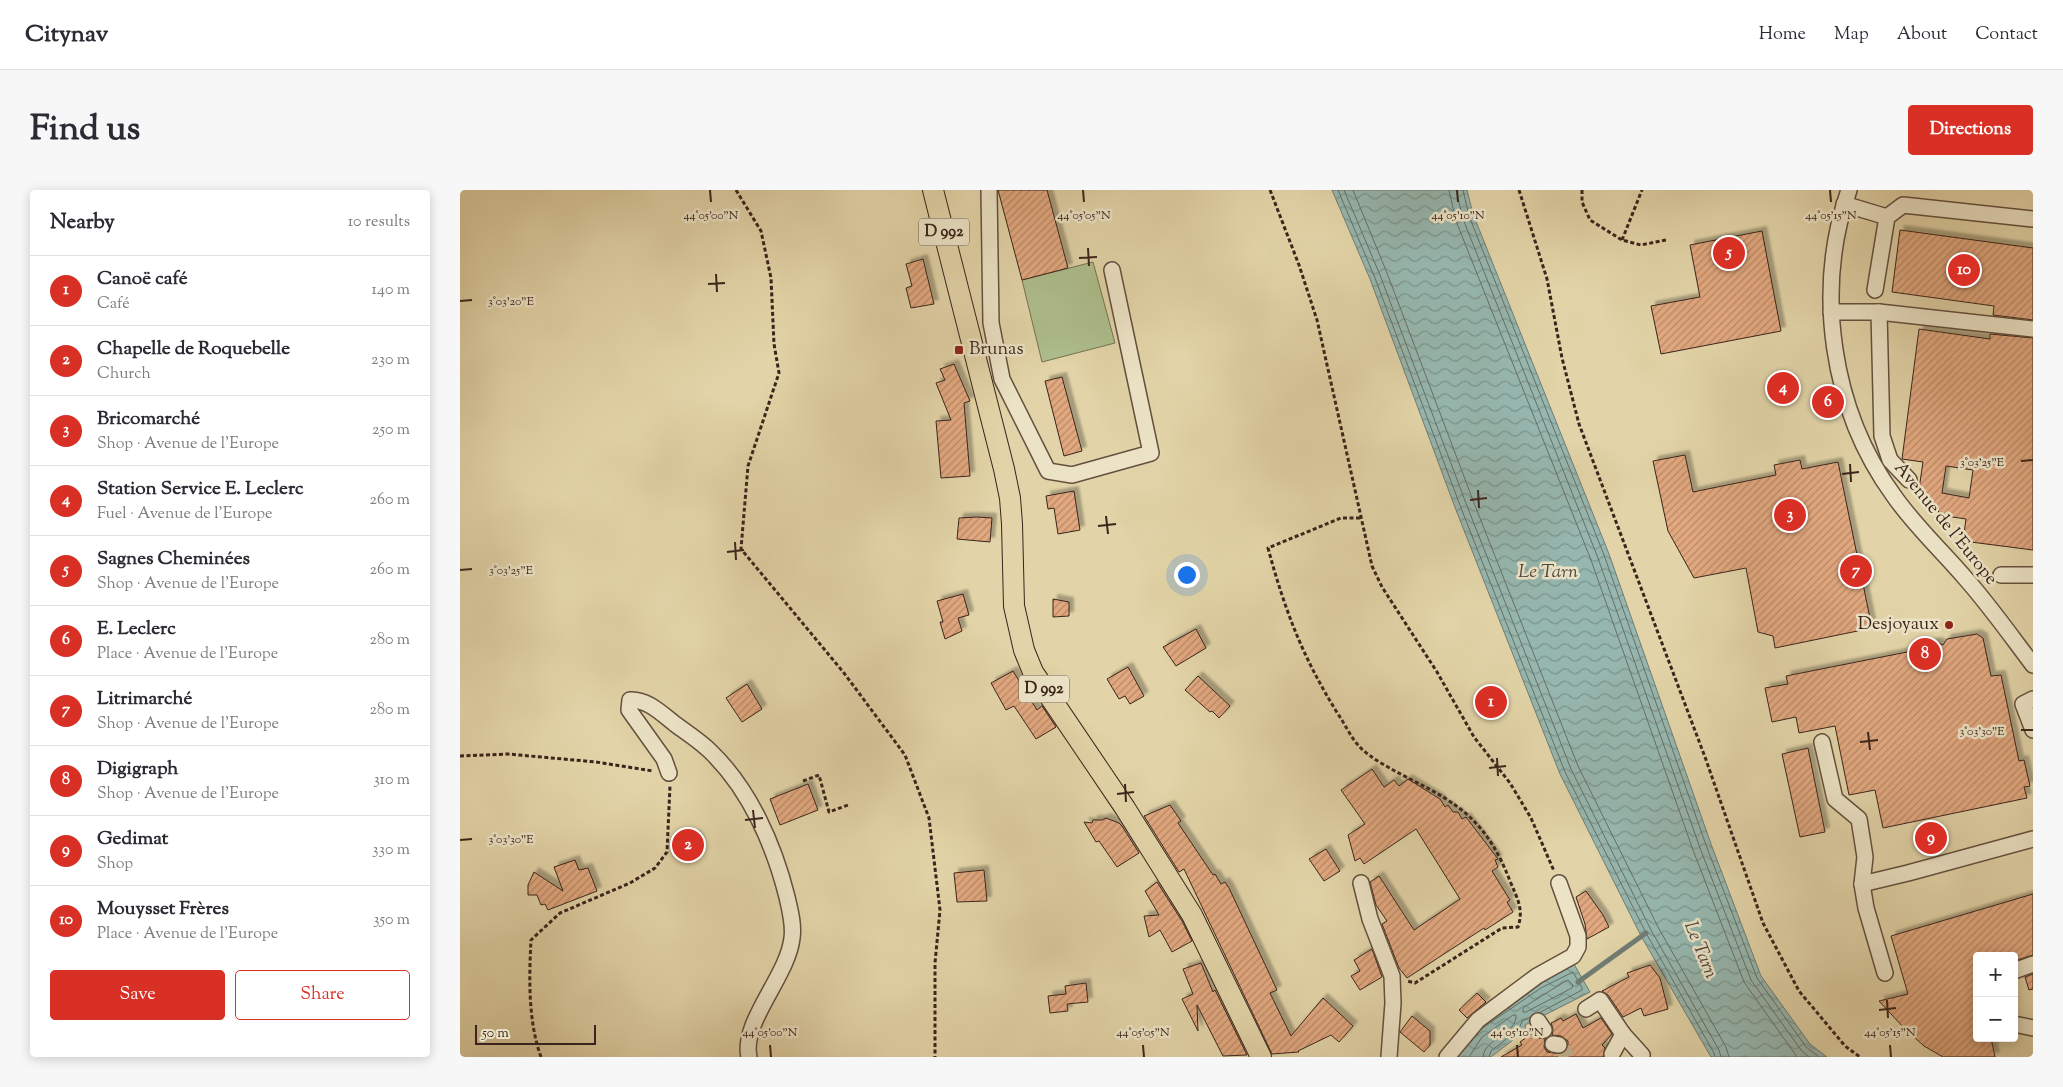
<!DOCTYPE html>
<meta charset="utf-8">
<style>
body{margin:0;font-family:"Sorts Mill Goudy",serif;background:#f7f7f7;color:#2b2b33}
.controls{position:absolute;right:15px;bottom:15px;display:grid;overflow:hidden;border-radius:5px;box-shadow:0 2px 12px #0003}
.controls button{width:45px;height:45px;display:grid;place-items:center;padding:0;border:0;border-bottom:1px solid #e1e1e2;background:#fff;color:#2b2b33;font:25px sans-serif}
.scale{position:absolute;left:15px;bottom:12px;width:121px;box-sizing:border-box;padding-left:5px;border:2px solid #3a241b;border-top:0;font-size:14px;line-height:18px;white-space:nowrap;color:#3a241b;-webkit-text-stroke:4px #ece3c6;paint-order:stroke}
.you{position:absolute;left:726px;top:384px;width:18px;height:18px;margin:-12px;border:4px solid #fff;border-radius:50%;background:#1a73e8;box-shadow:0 0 0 8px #1a73e833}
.badge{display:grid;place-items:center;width:32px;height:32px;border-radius:50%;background:#d93025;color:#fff;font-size:16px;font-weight:700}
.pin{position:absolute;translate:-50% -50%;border:2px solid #fff;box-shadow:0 1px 5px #0006}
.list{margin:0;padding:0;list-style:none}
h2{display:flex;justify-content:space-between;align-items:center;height:65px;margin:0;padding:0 20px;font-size:21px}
h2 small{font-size:16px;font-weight:400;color:#7c7c81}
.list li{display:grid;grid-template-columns:32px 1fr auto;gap:15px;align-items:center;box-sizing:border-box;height:70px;padding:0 20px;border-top:1px solid #e1e1e2}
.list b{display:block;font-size:19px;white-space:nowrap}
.list p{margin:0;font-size:16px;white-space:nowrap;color:#7c7c81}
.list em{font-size:16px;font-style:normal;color:#7c7c81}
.actions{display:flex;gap:10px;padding:15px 20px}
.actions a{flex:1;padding:11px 0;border:1px solid #d93025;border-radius:5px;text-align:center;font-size:18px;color:#d93025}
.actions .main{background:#d93025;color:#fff}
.map{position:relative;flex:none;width:1573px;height:867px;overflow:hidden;border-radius:5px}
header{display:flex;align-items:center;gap:30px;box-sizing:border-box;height:70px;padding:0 25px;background:#fff;border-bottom:1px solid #e1e1e2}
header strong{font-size:24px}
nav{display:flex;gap:28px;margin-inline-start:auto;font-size:18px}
.intro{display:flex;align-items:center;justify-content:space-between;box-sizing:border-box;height:120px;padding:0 30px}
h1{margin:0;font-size:35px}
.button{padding:12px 22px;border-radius:5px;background:#d93025;color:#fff;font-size:18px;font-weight:700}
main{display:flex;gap:30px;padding:0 30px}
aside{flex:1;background:#fff;border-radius:5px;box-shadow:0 2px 12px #0003}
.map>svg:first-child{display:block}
.pitch{fill:#adbe8c;stroke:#747154}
.water{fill:url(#water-waves);stroke:#717c74}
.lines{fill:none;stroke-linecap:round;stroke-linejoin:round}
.shore{stroke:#686e65;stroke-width:1}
.stream{stroke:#717c74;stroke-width:5}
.building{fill:url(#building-hatch);stroke:#3a241b;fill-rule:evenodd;filter:url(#shadow)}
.minor-tunnel{stroke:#c0b18c;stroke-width:15;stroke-dasharray:15 8;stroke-linecap:butt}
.minor-casing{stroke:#64503e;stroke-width:18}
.major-casing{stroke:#3a241b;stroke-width:22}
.path{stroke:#3a241b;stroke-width:3;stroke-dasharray:4 2.5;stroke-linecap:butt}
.minor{stroke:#ece3c6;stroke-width:15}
.major{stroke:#e2d4a8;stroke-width:20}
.ticks{fill:none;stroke:#3a241b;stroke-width:2}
.poi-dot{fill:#8f2418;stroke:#ece3c6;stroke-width:2}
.labels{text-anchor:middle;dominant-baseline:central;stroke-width:5;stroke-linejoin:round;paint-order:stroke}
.shield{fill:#ece3c6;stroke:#6f5d4e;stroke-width:1}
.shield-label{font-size:16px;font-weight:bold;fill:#3a241b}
.poi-label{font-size:18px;fill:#3a241b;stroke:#ece3c6;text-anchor:start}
.street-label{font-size:18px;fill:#3a241b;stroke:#ece3c6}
.water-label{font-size:19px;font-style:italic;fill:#514940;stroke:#ece3c6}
.ticks-label{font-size:12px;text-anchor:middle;fill:#3a241b;stroke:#ece3c6;stroke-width:5;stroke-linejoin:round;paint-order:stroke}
</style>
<header>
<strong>Citynav</strong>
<nav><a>Home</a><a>Map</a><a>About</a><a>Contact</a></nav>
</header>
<div class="intro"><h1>Find us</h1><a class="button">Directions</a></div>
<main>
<aside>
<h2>Nearby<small>10 results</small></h2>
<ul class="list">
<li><span class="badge">1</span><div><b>Canoë café</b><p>Café</p></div><em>140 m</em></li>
<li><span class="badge">2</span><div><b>Chapelle de Roquebelle</b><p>Church</p></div><em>230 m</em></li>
<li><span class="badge">3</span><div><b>Bricomarché</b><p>Shop · Avenue de l'Europe</p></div><em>250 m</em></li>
<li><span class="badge">4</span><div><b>Station Service E. Leclerc</b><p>Fuel · Avenue de l'Europe</p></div><em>260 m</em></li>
<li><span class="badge">5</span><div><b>Sagnes Cheminées</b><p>Shop · Avenue de l'Europe</p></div><em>260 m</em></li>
<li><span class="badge">6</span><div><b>E. Leclerc</b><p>Place · Avenue de l'Europe</p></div><em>280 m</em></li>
<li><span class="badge">7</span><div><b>Litrimarché</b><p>Shop · Avenue de l'Europe</p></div><em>280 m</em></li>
<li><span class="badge">8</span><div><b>Digigraph</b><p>Shop · Avenue de l'Europe</p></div><em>310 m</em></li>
<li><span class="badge">9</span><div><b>Gedimat</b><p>Shop</p></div><em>330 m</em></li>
<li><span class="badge">10</span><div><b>Mouysset Frères</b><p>Place · Avenue de l'Europe</p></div><em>350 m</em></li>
</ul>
<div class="actions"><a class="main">Save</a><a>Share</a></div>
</aside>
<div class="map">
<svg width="1573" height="867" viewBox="0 0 1573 867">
<defs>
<pattern id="water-waves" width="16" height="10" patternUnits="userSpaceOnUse" patternTransform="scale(1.25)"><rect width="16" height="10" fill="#96b7af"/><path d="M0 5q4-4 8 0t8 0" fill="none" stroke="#7b958e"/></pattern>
<pattern id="building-hatch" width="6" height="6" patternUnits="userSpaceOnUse" patternTransform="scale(1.25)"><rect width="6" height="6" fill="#e2a87f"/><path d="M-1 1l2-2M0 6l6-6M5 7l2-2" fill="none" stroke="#b88967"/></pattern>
<filter id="shadow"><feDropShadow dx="4.5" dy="-4.5" stdDeviation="1" flood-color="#0004"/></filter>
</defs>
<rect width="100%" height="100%" fill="#e2d4a8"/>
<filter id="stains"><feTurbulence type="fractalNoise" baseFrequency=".004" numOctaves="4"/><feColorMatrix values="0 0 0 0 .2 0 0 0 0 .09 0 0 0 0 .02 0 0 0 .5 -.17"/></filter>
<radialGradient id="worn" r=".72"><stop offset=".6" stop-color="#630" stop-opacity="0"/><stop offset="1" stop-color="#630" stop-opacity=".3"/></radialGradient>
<!-- pitch -->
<polygon class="pitch" points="633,72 655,153 582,172 562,90"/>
<!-- water -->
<g class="water">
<polygon points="872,0 1007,0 1013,24 1149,364 1251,654 1301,786 1350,854 1367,867 1251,867 1181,746 1100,584 996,320 910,89"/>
<polygon points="1114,774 1130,802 1065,835 1066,840 1031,867 995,867 1014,838 1078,794"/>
</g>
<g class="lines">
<!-- shore -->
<g class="shore">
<polyline points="878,0 915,88 1001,318 1105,582 1186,743 1254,863 1255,867"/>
<polyline points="884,0 920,85 1007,316 1111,579 1191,740 1259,860 1261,867"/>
<polyline points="893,0 927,83 1014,313 1118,576 1198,737 1266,857 1269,867"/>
<polyline points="989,0 996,31 1131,370 1233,660 1284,792 1337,867"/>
<polyline points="996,0 1003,29 1138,368 1240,658 1291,790 1341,860 1349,867"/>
<polyline points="1003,0 1009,26 1144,365 1246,655 1297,788 1346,857 1359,867"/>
<polygon points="1108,790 1113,795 1112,798 1066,822 1063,822 1063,818"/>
<polyline points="1021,839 1081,798 1113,782 1122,798 1122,800 1079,823"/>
<path d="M1009 867 1022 847 1053 825H1056C1057 845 1024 848 1023 867"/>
<polyline points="1029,867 1031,861 1059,839 1062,831 1070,827"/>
</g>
<!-- stream -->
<polyline class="stream" points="1118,792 1186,743"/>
</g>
<!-- building -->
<g class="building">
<polygon points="538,0 587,0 608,78 562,90"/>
<polygon points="1440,40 1573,58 1573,130 1533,125 1534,116 1432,102"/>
<polygon points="1302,41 1321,141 1201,164 1191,116 1240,107 1230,55"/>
<polygon points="463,69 474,114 451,118 446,98 452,96 446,74"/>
<path d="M1459 139 1530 149V144L1573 148V360L1503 351 1506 329 1479 325V322L1466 310 1463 299H1459L1463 272 1442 269ZM1486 276 1513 280 1509 308 1482 303Z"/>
<polygon points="494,174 510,211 504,213 510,286 481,288 476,231 491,230 476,193 485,190 480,179"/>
<polygon points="602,187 622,261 604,266 585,191"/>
<polygon points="1225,265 1233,302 1316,285 1314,275 1340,270 1342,279 1378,272 1412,438 1315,458 1313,446 1298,442 1286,378 1234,388 1208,341 1193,271"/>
<polygon points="614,301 620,340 598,344 594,318 588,319 586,306"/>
<polygon points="517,327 532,328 530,352 497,349 499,328"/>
<polygon points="503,404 509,425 498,428 502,441 485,449 480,432 483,432 477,411"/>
<polygon points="593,409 609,412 609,426 593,427"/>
<polygon points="736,439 746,458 716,476 703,457"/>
<polygon points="1517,444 1523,448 1531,486 1541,485 1559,571 1564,570 1570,596 1564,597 1567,608 1423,638 1415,600 1389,605 1375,536 1339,543 1336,527 1312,532 1305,498 1328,494 1326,486 1447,462 1451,457 1477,452 1483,455 1487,449"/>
<polygon points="668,477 684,506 670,514 665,506 659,509 647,489"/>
<polygon points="553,481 577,520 582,516 596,537 576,549 554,516 546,520 531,493"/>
<polygon points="738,486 770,516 759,528 752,521 750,522 725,500"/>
<polygon points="287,494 302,519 282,532 266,508"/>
<polygon points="1348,558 1365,642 1340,647 1322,564"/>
<polygon points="912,579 924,597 934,590 939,596 948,589 980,609 985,617 988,615 993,622 998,622 1002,629 1006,627 1038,669 1035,670 1038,677 1032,681 1050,710 1047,712 1053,722 1025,740 1024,738 947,788 939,778 922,734 927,731 916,715 910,692 919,686 954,740 1000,709 956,639 904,674 900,668 895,671 888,645 905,634 881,600"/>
<polygon points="348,594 358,620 320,635 310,609"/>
<polygon points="710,615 721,631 718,633 753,685 755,684 761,694 765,692 769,698 817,800 810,803 831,846 863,808 893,836 879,852 871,845 838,861 839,862 812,864 724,679 719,682 684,626"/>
<polygon points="646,628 659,633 662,636 679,663 657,677 639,651 636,652 624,632 632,633 633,630 642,630"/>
<polygon points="232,645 236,646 239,650 238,656 220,664 215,651"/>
<polygon points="866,659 880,681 864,691 849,669"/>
<polygon points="115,670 119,680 128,678 137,701 88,720 85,714 81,715 77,705 68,705 68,695 74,682 103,701 94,677"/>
<polygon points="524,680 527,711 497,712 494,683"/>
<polygon points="697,692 722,731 732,751 712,762 700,740 689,747 684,726 699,725 685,701"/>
<polygon points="1126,701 1143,725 1149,737 1127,749 1125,734 1116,707"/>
<polygon points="1573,704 1573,765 1554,771 1554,766 1517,766 1517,848 1531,848 1535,867 1483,867 1464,856 1444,838 1419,811 1448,804 1431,746"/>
<polygon points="912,759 922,787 900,800 891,786 900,781 894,770"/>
<polygon points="741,773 753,802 755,800 787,865 763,866 737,815 738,841 722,809 733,804 723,779"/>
<polygon points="1190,775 1200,788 1208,819 1184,826 1181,818 1163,827 1148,805 1142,801 1169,787 1167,783"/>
<polygon points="1573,784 1573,799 1569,800 1565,787"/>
<polygon points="626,793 628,812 607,814 608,821 590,823 588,806 606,804 605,796"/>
<polygon points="1017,803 1026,812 1007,828 999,820"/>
<polygon points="1116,824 1123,838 1141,828 1152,844 1142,855 1145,858 1143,867 1041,867 1062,855 1060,852 1074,842 1079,848 1085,849 1084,857 1087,862 1103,864 1108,857 1108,851 1101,846 1092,845 1093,839 1091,833 1101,828 1103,831"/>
<polygon points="952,826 970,841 970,855 964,862 940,842"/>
</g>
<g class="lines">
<!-- minor-tunnel -->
<polyline class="minor-tunnel" points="1099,855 1108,867"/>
<!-- minor casing -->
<g class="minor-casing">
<g id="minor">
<polyline points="529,0 531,133 542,189 588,281 612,285 691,263 652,80"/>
<path d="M1389 0C1354 100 1371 220 1434 306 1455 336 1482 361 1506 389 1530 416 1551 446 1573 475"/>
<polyline points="1384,14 1427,27"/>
<polyline points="1415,100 1427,27 1443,15 1573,29"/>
<polyline points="1371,122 1419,122 1573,139"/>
<polyline points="1419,122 1422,246 1430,270 1449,290"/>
<polyline points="1541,385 1573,385"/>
<polyline points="1573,509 1563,514 1573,540"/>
<polyline points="1362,552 1375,609 1399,629 1405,667 1402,694 1406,718 1425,783"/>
<path d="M209 583 204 569 169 520 170 510C187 509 201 523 215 534 227 543 240 551 251 562 290 600 314 655 327 707 330 720 334 735 332 748 328 786 281 832 289 867"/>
<polyline points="901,693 910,729 932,786 933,813 929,867"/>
<polyline points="1402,694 1448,683 1573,649"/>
<polyline points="1554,781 1573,774"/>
<polyline points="1126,819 1140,810 1163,844 1182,865 1181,867"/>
<polyline points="1078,831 1084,840"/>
<polyline points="1554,834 1573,838"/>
<polyline points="1093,854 1099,855"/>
<polyline points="1152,864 1163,844"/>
<polyline points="987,867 1018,830 1077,786 1113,766 1118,757 1118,746 1099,693"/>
</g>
</g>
<!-- major casing -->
<g class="major-casing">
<polyline id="major" points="473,0 544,279 550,308 552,334 554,416 564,460 573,482 665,618 732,725 801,867"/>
</g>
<!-- path -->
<g class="path">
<polyline points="276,0 301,41 311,88 314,154 319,183 288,276 281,359 384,483 445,565 469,628 480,720 475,773 475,867"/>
<polyline points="810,0 839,75 857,130 912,376 922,397 977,482 1014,547 1050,593 1071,628 1094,681"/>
<polyline points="1059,0 1087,89 1102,168 1119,234 1245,567 1303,733 1339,801 1385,856 1400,867"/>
<polyline points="1122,0 1122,12 1130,30 1162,50 1181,55 1206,50"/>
<polyline points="1162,50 1182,0"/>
<path d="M900 328H881L808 358C825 421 843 468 878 524 885 534 891 548 899 556 909 568 935 581 950 589 1002 615 1028 634 1050 691 1057 708 1064 719 1058 737L1042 738 955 793 947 791"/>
<polyline points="0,566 48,564 136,572 193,581"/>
<polyline points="343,591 359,585 369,622 388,615"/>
<path d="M81 867C68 831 69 788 71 750L100 723 170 693 195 678 207 662 210 596"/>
</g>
<!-- minor -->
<use href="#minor" class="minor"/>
<!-- major -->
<use href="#major" class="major"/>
</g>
<!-- ticks -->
<path class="ticks" d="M250 0 251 12M623 0 624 12M997 0 998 12M1370 0 1371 12M628 58 629 76M619 68 637 67M256 84 257 102M248 94 265 93M0 111 12 110M1561 271 1573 270M1390 274 1391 292M1382 284 1399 282M1018 300 1019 318M1010 310 1027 308M646 326 648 344M638 336 656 334M275 352 276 370M267 362 284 360M0 380 12 379M1561 540H1573M1408 542 1410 560M1400 552 1418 550M1037 568 1038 586M1029 578 1046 576M665 594 666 612M657 604 674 602M293 620 295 638M285 630 303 628M0 650 12 649M1427 810 1428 828M1419 820 1436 818M310 855 311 867M683 855 684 867M1057 855 1058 867M1430 855 1431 867"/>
<!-- markers -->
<g class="poi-dot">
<rect x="494" y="155" width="10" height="10" rx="2.5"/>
<circle cx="1489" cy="435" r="5"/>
</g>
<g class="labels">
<!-- shield labels -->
<g class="shield">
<rect x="459" y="28.5" width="50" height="27" rx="4"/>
<rect x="559" y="485.5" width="50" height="27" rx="4"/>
</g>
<g class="shield-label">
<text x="484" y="42">D 992</text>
<text x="584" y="499">D 992</text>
</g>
<!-- poi labels -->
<g class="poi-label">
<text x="509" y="160">Brunas</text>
<text x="1479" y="435" text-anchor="end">Desjoyaux</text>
</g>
<!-- street labels -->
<g class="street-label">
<text transform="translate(1485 334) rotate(51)">Avenue de l'Europe</text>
</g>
<!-- water labels -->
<g class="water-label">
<text x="1088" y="382">Le Tarn</text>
<text transform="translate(1240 760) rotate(68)">Le Tarn</text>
</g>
</g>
<g class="ticks-label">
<text x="251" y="29">44°05'00"N</text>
<text x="624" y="29">44°05'05"N</text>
<text x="998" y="29">44°05'10"N</text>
<text x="1371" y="29">44°05'15"N</text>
<text x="51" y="115">3°03'20"E</text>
<text x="1522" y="276">3°03'25"E</text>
<text x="51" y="384">3°03'25"E</text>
<text x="1522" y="545">3°03'30"E</text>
<text x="51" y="653">3°03'30"E</text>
<text x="310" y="846">44°05'00"N</text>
<text x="683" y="846">44°05'05"N</text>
<text x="1057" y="846">44°05'10"N</text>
<text x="1430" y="846">44°05'15"N</text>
</g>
<rect width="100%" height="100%" filter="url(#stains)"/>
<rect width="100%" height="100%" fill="url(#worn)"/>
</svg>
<div class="controls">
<button>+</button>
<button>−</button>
</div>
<div class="scale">50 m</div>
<div class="you"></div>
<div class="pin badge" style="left:1031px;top:512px">1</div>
<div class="pin badge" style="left:228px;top:655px">2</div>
<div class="pin badge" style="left:1330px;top:325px">3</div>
<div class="pin badge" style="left:1323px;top:198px">4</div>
<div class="pin badge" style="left:1269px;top:63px">5</div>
<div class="pin badge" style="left:1368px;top:212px">6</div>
<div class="pin badge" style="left:1396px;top:381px">7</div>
<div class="pin badge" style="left:1465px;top:464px">8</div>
<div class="pin badge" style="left:1471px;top:648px">9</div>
<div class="pin badge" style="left:1504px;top:80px">10</div>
</div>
</main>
